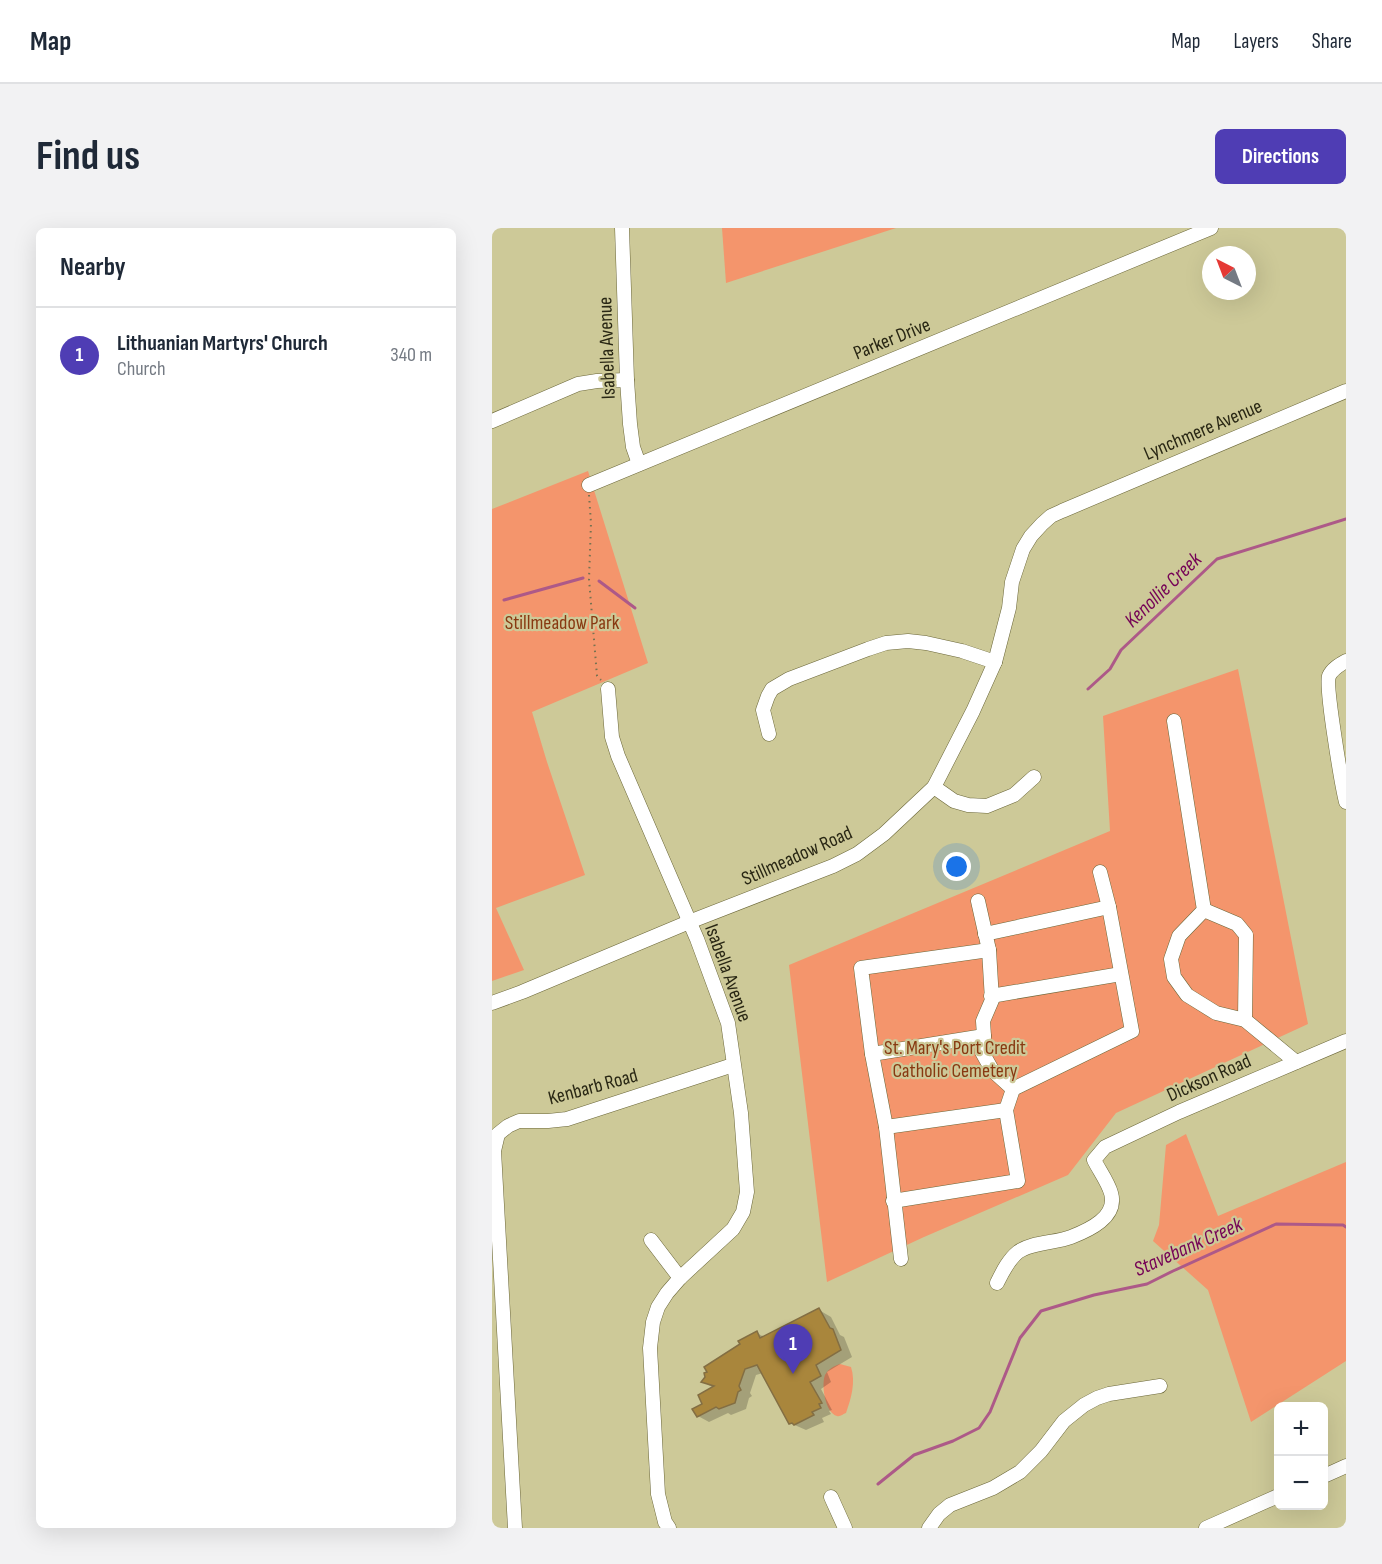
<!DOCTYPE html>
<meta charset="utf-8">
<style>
body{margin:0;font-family:"Sofia Sans Condensed",sans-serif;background:#f2f2f3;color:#1f2937}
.controls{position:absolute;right:18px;bottom:18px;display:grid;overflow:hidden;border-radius:9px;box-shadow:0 6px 24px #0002}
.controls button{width:54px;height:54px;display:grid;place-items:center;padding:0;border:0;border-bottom:2px solid #e0e1e3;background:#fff;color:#1f2937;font:30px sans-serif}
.compass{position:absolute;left:710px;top:18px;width:54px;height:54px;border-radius:50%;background:#fff;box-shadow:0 6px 24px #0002;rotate:318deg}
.you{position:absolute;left:465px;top:639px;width:21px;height:21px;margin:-15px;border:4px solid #fff;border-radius:50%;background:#1a73e8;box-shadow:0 0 0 9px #1a73e833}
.badge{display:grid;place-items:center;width:39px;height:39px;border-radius:50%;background:#4f3db4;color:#fff;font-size:20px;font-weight:700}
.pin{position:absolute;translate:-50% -50px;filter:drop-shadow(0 2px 3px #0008)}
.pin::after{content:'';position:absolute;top:32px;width:21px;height:18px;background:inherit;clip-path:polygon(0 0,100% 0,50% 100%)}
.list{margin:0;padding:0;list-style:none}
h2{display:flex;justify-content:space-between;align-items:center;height:78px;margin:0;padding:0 24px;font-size:26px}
h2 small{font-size:20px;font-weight:400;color:#747a83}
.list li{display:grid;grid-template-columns:39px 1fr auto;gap:18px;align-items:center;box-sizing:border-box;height:96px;padding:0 24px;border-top:2px solid #e0e1e3}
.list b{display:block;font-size:22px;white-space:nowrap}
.list p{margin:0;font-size:20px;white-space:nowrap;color:#747a83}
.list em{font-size:20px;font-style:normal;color:#747a83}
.map{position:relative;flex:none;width:854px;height:1300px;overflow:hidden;border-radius:9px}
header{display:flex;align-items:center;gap:36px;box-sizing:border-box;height:84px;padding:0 30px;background:#fff;border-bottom:2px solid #e0e1e3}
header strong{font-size:28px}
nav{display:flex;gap:33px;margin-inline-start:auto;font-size:21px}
.intro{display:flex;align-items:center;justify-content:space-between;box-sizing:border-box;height:144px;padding:0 36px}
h1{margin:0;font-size:42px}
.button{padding:15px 27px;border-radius:9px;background:#4f3db4;color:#fff;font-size:21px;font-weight:700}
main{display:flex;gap:36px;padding:0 36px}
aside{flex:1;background:#fff;border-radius:9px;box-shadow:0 6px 24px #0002}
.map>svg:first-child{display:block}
.green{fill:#f4956c}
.shadow{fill:#0003}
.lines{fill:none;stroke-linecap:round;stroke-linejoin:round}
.stream{stroke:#ad5988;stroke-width:3}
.building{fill:#a9863c;stroke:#836e43;stroke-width:1.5}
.minor-casing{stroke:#6b6739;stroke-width:15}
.path{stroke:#757251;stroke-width:2;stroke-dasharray:1.5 4.5;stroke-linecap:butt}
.minor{stroke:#fff;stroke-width:14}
.labels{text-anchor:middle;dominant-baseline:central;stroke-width:4.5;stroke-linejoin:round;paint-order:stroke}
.street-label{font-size:20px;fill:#292714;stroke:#cdc998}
.park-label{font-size:20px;fill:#883911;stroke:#cdc998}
.water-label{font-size:21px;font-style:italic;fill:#750356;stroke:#cdc998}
</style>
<header>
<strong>Map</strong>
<nav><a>Map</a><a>Layers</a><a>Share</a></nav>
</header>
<div class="intro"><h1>Find us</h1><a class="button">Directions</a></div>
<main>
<aside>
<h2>Nearby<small></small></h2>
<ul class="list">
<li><span class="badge">1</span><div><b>Lithuanian Martyrs' Church</b><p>Church</p></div><em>340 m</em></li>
</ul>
</aside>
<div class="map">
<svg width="854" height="1300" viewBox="0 0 854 1300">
<rect width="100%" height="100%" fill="#cdc998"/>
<!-- green -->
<g class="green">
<polygon points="230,0 404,0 234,55"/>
<polygon points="96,243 156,435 40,484 55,534 93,647 4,680 32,742 0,753 0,281"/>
<polygon points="746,441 816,796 624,885 576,947 432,1009 335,1054 297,737 618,603 611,488"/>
<polygon points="694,906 726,988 854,934 854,1133 759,1194 716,1062 661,1013 667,997 674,917"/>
<path d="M348 1136 359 1139C364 1154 359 1171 354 1185 351 1186 348 1189 345 1188 333 1185 329 1157 333 1147 336 1141 342 1138 348 1136Z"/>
</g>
<!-- shadow -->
<polygon class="shadow" points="327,1082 339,1089 348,1107 352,1109 360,1129 335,1144 339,1154 329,1161 340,1182 337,1183 339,1186 330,1190 332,1194 314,1202 298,1195 271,1145 264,1147 258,1165 260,1168 257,1170 254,1181 239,1187 236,1185 217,1194 206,1188 222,1160 211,1154 217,1144 265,1105 272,1109"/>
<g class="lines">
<!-- stream -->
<g class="stream">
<polyline points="107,353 143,380"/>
<polyline points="12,372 91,350"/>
<polyline points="596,461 618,441 629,422 725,331 854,291"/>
<polyline points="386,1256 422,1227 461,1213 487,1200 498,1184 528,1110 549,1083 602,1067 655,1056 681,1043 784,996 851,997 854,999"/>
</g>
</g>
<!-- building -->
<polygon class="building" points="327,1080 338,1100 341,1101 349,1122 324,1137 329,1148 318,1154 330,1175 327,1176 329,1180 320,1184 322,1187 302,1197 300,1195 297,1196 265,1137 253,1141 247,1158 249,1162 246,1164 243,1175 227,1181 224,1179 205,1189 200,1181 210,1176 206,1167 222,1158 209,1154 213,1149 212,1145 215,1144 212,1139 248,1116 246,1113 265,1103 268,1110"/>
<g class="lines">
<!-- minor casing -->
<g class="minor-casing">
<g id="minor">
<polyline points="130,0 135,152 138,196 141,219 147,236"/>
<polyline points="0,193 86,156 105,153 135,152"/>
<polyline points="97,257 719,0"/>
<path d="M854 433C847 437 840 441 837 448 833 458 850 558 854 574"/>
<polyline points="116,461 120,509 126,528 205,711 236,795 249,885 253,938 255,964 251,984 241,1001 188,1050 175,1065 166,1079 161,1094 158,1120 166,1266 173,1294 177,1300"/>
<polyline points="682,493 712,682 687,708 679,731 682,749 695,767 724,785 753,792 804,834"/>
<polyline points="277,506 271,482 276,468 280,461 297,451 376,421 394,415 416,413 434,415 470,423 503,434"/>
<polyline points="442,559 462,573 476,577 495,578 522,567 542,549"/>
<polyline points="486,673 497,722 500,772 491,793 492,808 490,824 500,842 521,861 640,803 617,679 608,644"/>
<polyline points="712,682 745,696 754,707 753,792"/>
<polyline points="493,706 617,679"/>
<polyline points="499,768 629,746"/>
<polyline points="0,775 30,764 197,694 341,638 365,626 392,606 442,559 481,483 503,434 517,380 520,354 531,321 539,308 550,296 559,288 570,283 854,163"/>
<polyline points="380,826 492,808"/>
<polyline points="394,899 514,882"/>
<polyline points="401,973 526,953 514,882 521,861"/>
<polyline points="159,1012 188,1050"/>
<polyline points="409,1031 394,899 380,826 369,740 497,722"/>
<path d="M505 1055C510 1045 516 1032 526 1024 539 1014 564 1015 579 1009 597 1002 626 989 619 965 616 954 607 942 602 932L613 919 687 884 854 813"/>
<polyline points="832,1248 854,1238"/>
<polyline points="339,1269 353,1300"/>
<polyline points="23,1300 2,923 6,906 16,898 27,893 56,893 75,891 241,837"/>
<polyline points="437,1300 447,1286 458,1277 501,1260 528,1244 549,1223 572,1193 592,1177 605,1170 617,1166 668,1158"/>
<polyline points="714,1300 786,1268"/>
</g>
</g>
<!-- path -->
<polyline class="path" points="97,267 99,295 97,351 105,448 109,452"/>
<!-- minor -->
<use href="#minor" class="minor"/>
</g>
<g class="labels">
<!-- street labels -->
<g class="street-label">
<text transform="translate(400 111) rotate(-22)">Parker Drive</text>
<text transform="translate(115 120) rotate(-92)">Isabella Avenue</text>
<text transform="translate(711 202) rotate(-23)">Lynchmere Avenue</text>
<text transform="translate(305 628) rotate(-24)">Stillmeadow Road</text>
<text transform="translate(236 745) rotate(70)">Isabella Avenue</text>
<text transform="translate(717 850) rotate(-24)">Dickson Road</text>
<text transform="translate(101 859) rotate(-15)">Kenbarb Road</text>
</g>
<!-- park labels -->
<g class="park-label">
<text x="70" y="395">Stillmeadow Park</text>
<text x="463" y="820">St. Mary's Port Credit<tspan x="463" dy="23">Catholic Cemetery</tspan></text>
</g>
<!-- water labels -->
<g class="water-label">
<text transform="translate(671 362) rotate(-44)">Kenollie Creek</text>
<text transform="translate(696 1019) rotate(-24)">Stavebank Creek</text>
</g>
</g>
</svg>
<div class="controls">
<button>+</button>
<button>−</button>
</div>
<svg class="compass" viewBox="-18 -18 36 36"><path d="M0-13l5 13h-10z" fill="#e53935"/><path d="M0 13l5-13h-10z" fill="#747a83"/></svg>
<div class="you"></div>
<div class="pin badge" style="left:301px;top:1146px">1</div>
</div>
</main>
